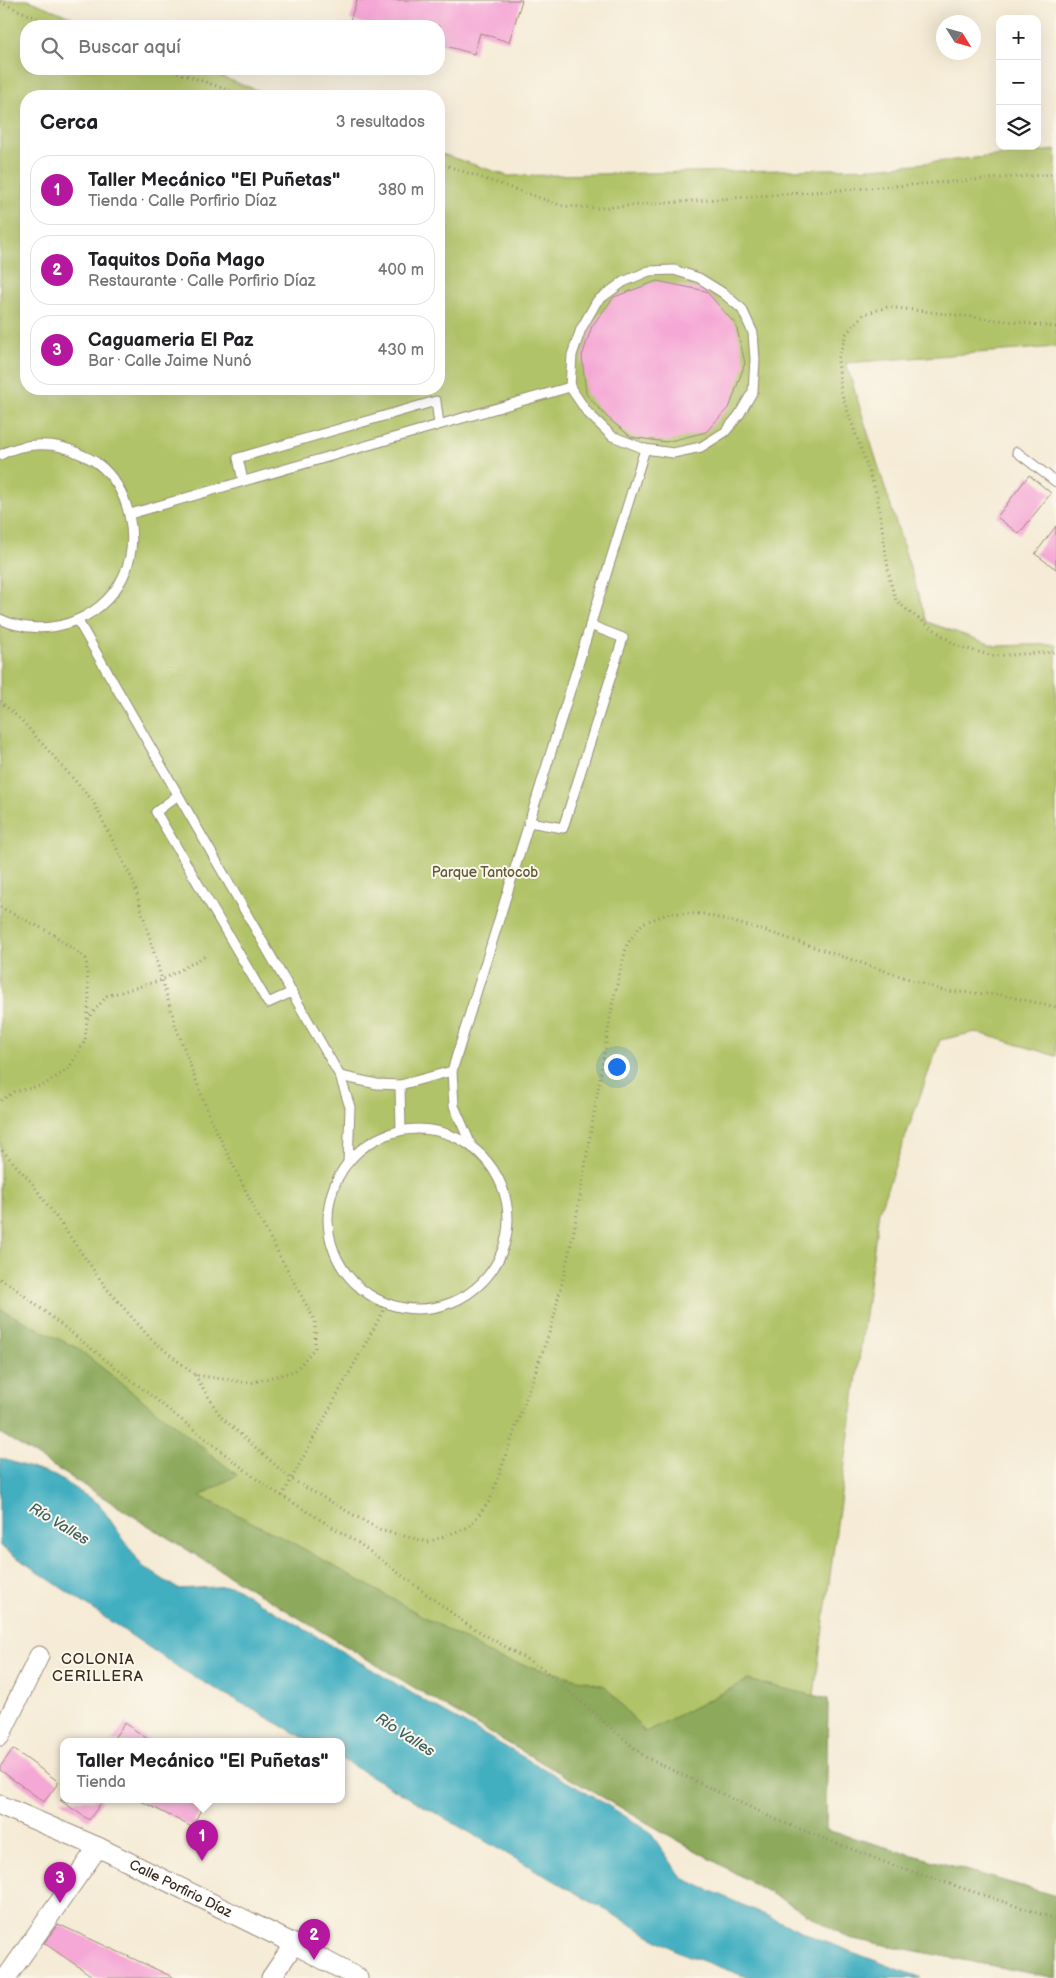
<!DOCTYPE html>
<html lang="es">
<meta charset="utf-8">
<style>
body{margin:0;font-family:"Balsamiq Sans",sans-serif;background:#f2f2f2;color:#202124}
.controls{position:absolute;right:15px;top:15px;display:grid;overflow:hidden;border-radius:10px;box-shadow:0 5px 20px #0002}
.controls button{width:45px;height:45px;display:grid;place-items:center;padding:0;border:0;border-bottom:1px solid #e0e0e0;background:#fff;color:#202124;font:25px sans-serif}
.compass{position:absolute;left:936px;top:15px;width:45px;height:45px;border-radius:50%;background:#fff;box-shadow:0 5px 20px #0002;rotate:127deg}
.you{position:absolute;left:616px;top:1066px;width:18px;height:18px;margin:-12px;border:4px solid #fff;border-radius:50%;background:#1a73e8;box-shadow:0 0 0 8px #1a73e833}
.badge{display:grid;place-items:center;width:32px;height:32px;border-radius:50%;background:#b5179e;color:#fff;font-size:16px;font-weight:700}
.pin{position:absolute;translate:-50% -41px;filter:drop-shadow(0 1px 2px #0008)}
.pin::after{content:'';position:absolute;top:26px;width:18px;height:15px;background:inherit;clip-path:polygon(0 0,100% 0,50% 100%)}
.popup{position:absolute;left:60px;top:1738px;width:285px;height:65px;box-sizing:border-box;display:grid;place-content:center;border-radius:10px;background:#fff;filter:drop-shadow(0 1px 4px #0005);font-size:16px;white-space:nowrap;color:#757577}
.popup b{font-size:19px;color:#202124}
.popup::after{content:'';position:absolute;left:50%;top:100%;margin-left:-10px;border:10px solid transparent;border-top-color:#fff}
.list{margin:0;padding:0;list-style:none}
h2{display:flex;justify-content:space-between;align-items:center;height:65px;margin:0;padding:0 20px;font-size:21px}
h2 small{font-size:16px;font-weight:400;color:#757577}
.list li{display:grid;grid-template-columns:32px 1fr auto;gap:15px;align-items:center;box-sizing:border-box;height:70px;margin:0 10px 10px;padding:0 10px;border:1px solid #e0e0e0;border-radius:20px}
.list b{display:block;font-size:19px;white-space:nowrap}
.list p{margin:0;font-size:16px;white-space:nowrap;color:#757577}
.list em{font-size:16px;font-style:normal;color:#757577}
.icon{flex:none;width:28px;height:28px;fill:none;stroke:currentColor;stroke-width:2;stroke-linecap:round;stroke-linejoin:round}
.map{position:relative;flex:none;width:1056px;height:1978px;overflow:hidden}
.search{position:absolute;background:#fff;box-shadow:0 5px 20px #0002;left:20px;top:20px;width:425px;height:55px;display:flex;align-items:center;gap:12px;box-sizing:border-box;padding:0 18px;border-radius:20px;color:#757577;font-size:19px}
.panel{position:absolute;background:#fff;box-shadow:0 5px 20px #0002;left:20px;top:90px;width:425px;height:305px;border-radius:20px}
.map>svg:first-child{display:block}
.green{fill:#b1c367;stroke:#767642}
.forest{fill:#8ca95c;stroke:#646a3d}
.water{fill:#43afc1;stroke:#3f6c70}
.building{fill:#f5a7d5}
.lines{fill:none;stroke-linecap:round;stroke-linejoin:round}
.service-casing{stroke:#988a7a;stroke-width:11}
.minor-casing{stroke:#988a7a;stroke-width:21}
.path{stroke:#988a7a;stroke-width:3;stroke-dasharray:1 4;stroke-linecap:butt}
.service{stroke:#fff;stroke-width:9}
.minor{stroke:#fff;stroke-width:19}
.labels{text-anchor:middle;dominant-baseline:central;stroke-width:4;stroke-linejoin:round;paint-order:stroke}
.park-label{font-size:14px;fill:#5e5834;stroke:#fbf7ec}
.street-label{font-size:14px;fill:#3b2a1e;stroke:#fbf7ec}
.water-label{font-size:15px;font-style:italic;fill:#3e5f5f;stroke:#fbf7ec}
.neighbourhood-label{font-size:15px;letter-spacing:1px;fill:#3b2a1e;stroke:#fbf7ec}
</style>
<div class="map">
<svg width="1056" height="1978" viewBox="0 0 1056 1978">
<rect width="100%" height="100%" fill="#fbf7ec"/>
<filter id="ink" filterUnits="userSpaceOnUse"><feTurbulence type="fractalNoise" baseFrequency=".02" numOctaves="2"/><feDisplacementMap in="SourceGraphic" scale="10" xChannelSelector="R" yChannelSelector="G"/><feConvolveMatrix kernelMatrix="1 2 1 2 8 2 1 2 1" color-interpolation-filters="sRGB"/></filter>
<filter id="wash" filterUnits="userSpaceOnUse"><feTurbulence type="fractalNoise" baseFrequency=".0096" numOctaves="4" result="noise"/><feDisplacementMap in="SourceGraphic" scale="20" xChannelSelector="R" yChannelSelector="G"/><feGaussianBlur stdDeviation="1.12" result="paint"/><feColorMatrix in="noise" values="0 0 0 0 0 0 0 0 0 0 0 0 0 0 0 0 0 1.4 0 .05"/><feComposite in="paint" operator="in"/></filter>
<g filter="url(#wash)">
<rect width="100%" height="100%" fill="#f5ebd6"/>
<!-- green -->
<polygon class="green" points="0,0 28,0 94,26 26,26 26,69 200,69 273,96 26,96 26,389 439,389 439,153 508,176 874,168 1056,150 1056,347 846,363 927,622 996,646 1056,644 1056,1056 976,1032 940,1040 879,1211 814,1695 828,1699 826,1830 1056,1896 1056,1978 849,1938 478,1726 228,1575 0,1433"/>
<!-- forest -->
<polygon class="forest" points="0,1309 77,1348 237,1475 200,1496 293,1543 497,1658 605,1686 645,1732 748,1680 828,1699 826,1830 1056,1896 1056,1978 849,1938 478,1726 228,1575 0,1433"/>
<!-- water -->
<polygon class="water" points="0,1458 55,1476 99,1504 142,1566 178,1589 232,1586 435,1707 599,1800 649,1831 682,1878 826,1942 921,1978 749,1978 679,1952 341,1759 341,1742 311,1742 182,1670 0,1546"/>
<g id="blocks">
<!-- building -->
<g class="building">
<polygon points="357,0 522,0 509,42 480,33 474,54 439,44 439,26 373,26 350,20"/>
<polygon points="657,281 706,291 736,325 745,363 730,406 706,432 666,442 631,437 607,417 586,394 582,356 592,326 614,297"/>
<polygon points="1029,475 1051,493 1019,534 997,517"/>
<polygon points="1056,526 1056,569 1035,554"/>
<polygon points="125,1723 152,1742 111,1742"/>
<polygon points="13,1749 59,1782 44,1802 0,1770 0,1767"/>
<polygon points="60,1800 103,1800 89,1820"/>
<polygon points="139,1800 206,1800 192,1827"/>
<polygon points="58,1924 175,1978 95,1978 44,1943"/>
</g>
</g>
</g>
<g filter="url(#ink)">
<use href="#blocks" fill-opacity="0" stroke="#988a7a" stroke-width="1"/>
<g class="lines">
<!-- service casing -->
<g class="service-casing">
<g id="service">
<polygon points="674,270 699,278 723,293 742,309 753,333 755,360 753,391 739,415 725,432 701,447 673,453 645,449 612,436 587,412 570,387 572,355 581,329 597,301 623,282 649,271"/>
<polyline points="1017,452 1056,482"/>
<path d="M0 455C24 442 56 441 80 454 86 457 92 459 97 463 130 488 141 540 123 577 101 622 44 640 0 619"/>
<polyline points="243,481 238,458 436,401 439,424"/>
<polyline points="130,514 570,387"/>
<polyline points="78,621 340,1076 350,1107 348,1163"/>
<polyline points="178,795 156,812 268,1003 292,992"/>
<polyline points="529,822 563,828 623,638 590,625"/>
<polyline points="340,1076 377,1084 400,1085 452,1071"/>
<polyline points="400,1085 401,1130"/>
<circle cx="418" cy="1219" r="90"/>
<polyline points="472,1147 454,1106 452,1071 645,449"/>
</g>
</g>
<!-- minor casing -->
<g class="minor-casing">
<g id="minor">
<polyline points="0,1736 39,1656"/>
<path id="s1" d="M0 1805 98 1847 294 1944 358 1978"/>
<polyline points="6,1978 98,1847"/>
<polyline points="271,1978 294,1944"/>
</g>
</g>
<!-- path -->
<g class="path">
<polyline points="0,2 54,26"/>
<polyline points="168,69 245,96"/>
<polyline points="439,163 563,206 598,208 1056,174"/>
<polyline points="1056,327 888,307 864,314 846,334 838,359 841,392 877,495 890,581 896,600 908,611 957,646 993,656 1056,652"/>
<polyline points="0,701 22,721 93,801 133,881 175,1024 209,1115 256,1212 315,1321 315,1348 295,1371 250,1383 195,1375 151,1339 107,1289 32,1183 0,1148"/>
<polyline points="0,907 53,934 86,959 89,998 85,1041 69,1068 44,1085 14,1092 0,1101"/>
<polyline points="87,1019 107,996 162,980 207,955"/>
<polyline points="0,1279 11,1285 264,1485 360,1544 465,1623 543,1669 645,1757 777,1820 892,1865 1056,1919"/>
<polyline points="195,1375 221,1417 291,1479 380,1530 428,1542 469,1527 490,1500 552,1325 574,1231 613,1001 627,944 643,923 670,913 703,914 763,930 945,991 1002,995 1056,1007"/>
<polyline points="282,1496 387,1304"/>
</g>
<!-- service -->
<use href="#service" class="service"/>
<!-- minor -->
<use href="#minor" class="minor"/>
</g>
</g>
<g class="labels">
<!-- park labels -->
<g class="park-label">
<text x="485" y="872">Parque Tantocob</text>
</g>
<!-- street labels -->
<g class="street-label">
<text stroke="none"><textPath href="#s1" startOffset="199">Calle Porfirio Díaz</textPath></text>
</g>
<!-- water labels -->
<g class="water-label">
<text transform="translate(59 1524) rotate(31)">Río Valles</text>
<text transform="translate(405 1735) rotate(33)">Río Valles</text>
</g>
<!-- neighbourhood labels -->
<g class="neighbourhood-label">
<text x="98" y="1659">COLONIA<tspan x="98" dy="17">CERILLERA</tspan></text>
</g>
</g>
</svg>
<div class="controls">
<button>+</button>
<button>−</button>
<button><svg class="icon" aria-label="layers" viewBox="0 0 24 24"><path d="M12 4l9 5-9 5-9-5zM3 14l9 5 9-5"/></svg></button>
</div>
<svg class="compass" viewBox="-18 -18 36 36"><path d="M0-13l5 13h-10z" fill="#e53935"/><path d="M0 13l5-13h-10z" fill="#757577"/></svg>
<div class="you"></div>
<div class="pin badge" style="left:202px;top:1861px">1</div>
<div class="popup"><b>Taller Mecánico &quot;El Puñetas&quot;</b>Tienda</div>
<div class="pin badge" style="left:314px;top:1960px">2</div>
<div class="pin badge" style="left:60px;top:1903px">3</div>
<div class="search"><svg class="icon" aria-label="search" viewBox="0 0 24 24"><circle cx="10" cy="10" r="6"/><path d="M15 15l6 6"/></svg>Buscar aquí</div>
<section class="panel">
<h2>Cerca<small>3 resultados</small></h2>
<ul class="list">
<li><span class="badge">1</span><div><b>Taller Mecánico &quot;El Puñetas&quot;</b><p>Tienda · Calle Porfirio Díaz</p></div><em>380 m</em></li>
<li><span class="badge">2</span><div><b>Taquitos Doña Mago</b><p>Restaurante · Calle Porfirio Díaz</p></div><em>400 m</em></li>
<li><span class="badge">3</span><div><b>Caguameria El Paz</b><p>Bar · Calle Jaime Nunó</p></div><em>430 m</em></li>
</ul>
</section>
</div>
